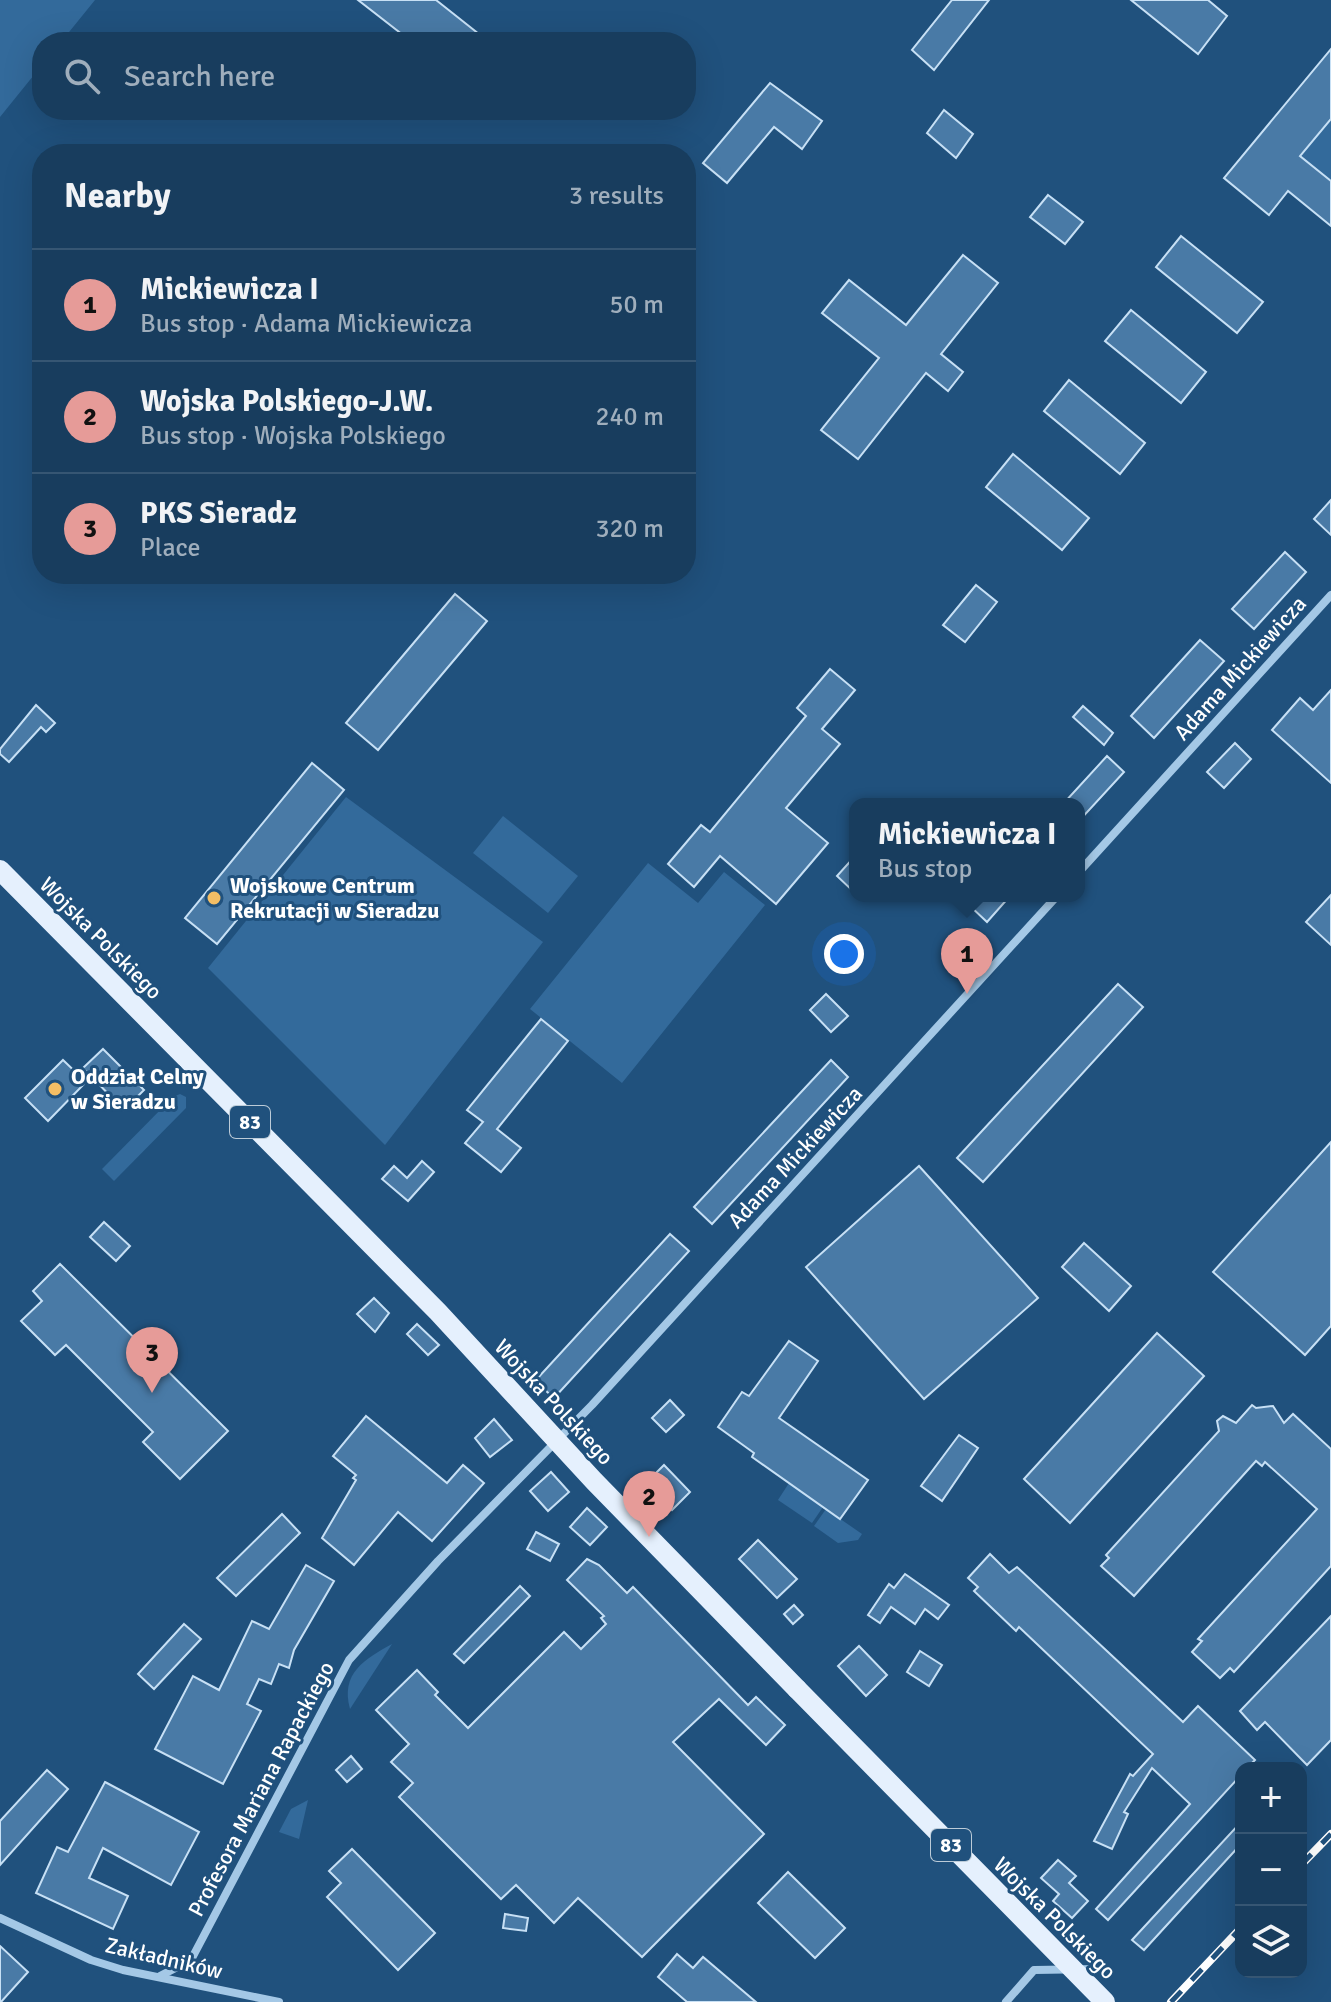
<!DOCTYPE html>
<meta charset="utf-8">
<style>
body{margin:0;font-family:Signika,sans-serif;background:#214464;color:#f1f3f6}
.controls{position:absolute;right:24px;bottom:24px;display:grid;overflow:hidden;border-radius:16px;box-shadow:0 8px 32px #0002}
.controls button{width:72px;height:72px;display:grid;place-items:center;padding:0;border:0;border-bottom:2px solid #365673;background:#183d5e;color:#f1f3f6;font:40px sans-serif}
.you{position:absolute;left:844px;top:954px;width:28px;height:28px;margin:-20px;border:6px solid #fff;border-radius:50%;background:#1a73e8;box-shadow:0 0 0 12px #1a73e833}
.badge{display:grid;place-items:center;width:52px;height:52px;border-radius:50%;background:#e69b98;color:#111;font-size:26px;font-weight:700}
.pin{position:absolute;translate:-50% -66px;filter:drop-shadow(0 2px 4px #0008)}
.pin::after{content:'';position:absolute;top:42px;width:28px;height:24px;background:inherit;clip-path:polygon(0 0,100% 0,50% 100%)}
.popup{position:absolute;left:849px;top:798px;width:236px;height:104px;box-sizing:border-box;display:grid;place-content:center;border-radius:16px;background:#183d5e;filter:drop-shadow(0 2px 6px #0005);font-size:26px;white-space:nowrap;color:#9faebc}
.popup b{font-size:30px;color:#f1f3f6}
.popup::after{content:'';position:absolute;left:50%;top:100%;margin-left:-16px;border:16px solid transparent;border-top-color:#183d5e}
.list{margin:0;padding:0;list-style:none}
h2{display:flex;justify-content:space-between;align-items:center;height:104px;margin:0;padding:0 32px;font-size:34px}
h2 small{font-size:26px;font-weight:400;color:#9faebc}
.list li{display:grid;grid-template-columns:52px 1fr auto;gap:24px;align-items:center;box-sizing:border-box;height:112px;padding:0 32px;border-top:2px solid #365673}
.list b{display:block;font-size:30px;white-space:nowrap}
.list p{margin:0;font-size:26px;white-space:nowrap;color:#9faebc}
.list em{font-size:26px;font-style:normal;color:#9faebc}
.icon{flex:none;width:44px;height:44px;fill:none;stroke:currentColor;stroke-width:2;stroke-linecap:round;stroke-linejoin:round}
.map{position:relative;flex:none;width:1331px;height:2002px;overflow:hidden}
.search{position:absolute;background:#183d5e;box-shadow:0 8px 32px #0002;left:32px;top:32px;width:664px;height:88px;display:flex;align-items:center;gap:20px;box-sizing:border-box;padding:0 28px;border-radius:32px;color:#9faebc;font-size:30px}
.panel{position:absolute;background:#183d5e;box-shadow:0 8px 32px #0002;left:32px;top:144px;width:664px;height:440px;border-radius:32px}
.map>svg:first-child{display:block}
.green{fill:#336a9b}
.building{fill:#497aa6;stroke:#c7e0f5;stroke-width:2}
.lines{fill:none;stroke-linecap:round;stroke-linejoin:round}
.minor{stroke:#a4c8e6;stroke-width:8}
.primary{stroke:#e5f0fd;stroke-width:20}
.rail-casing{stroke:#fff;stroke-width:8}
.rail{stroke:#20517d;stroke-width:5;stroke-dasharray:15;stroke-linecap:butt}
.primary-bridge{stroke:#e5f0fd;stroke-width:20}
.poi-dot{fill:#f3be65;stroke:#20517d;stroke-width:3}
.labels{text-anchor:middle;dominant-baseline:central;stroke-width:6;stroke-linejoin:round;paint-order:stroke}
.shield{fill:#20517d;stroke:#bccbd8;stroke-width:2}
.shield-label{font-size:20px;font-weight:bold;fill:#fff}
.street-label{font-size:22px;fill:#fff;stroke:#20517d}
.poi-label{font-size:22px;font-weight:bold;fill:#fff;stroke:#20517d;text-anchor:start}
</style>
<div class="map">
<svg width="1331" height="2002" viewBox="0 0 1331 2002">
<rect width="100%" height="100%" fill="#20517d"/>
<!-- green -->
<g class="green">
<polygon points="0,0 95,0 61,42 42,42 42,65 0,117"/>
<polygon points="1331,119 1331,181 1300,156"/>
<polygon points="346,797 543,942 385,1145 208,968"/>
<polygon points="503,816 578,876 548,913 473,853"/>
<polygon points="648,863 698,903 724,872 765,905 622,1083 530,1009"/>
<polygon points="180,1094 186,1097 186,1108 114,1181 102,1169 173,1097"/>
<polygon points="789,1483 823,1507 812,1523 778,1500"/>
<polygon points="826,1509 862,1534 858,1540 838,1543 814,1526"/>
<path d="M392 1644 350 1709C340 1673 365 1659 392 1644Z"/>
<polygon points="308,1800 299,1839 279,1832 291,1809"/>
</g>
<!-- building -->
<g class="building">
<polygon points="358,0 436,0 489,42 412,42"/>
<polygon points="952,0 989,0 934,70 912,50"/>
<polygon points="1131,0 1208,0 1227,16 1198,54"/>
<polygon points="1331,49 1331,119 1300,156 1331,181 1331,226 1288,191 1269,215 1224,178"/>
<polygon points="770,83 822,121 802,149 774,127 727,183 703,163"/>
<polygon points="944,110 973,134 956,158 927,133"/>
<polygon points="1048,195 1083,222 1065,244 1030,217"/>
<polygon points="1181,236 1263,302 1237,333 1156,267"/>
<polygon points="963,255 998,283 941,354 963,372 948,391 926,373 858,459 821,430 879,358 822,313 849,280 906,325"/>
<polygon points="1131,310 1206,372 1181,403 1105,341"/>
<polygon points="1069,380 1145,443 1120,474 1044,411"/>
<polygon points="1013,454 1089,518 1062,550 986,487"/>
<polygon points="1331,500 1331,535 1314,519"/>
<polygon points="1285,552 1306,572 1254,629 1232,609"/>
<polygon points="976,585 997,602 965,642 943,625"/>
<polygon points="455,594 487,621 378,750 346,723"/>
<polygon points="1200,640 1224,661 1154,738 1131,716"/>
<polygon points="830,669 855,690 822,729 840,744 786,808 828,843 776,904 720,856 694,887 668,864 701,825 710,832 806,716 797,708"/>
<polygon points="1331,690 1331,783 1272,730 1300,698 1313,710"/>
<polygon points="36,705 55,723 46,732 41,727 9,762 0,754 0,749"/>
<polygon points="1083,706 1113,733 1104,745 1073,717"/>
<polygon points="1235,743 1251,759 1224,788 1207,772"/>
<polygon points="1107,756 1124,772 1079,821 1079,804 1063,804"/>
<polygon points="312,763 344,790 217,944 185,918"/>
<polygon points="855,856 855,893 837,876"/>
<polygon points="1331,895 1331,945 1306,922"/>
<polygon points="979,896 1010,896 987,922 970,906"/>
<polygon points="1118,984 1143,1007 983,1182 957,1158"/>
<polygon points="826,994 848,1016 831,1032 810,1010"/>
<polygon points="541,1019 568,1041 497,1129 521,1148 501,1172 465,1143 483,1122 467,1110"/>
<polygon points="103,1049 144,1090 124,1110 83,1068"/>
<polygon points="63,1060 86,1082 48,1121 25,1098"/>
<polygon points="831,1060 848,1077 712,1224 694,1207"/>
<polygon points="1331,1142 1331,1326 1305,1355 1213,1272"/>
<polygon points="422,1161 434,1172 408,1201 382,1179 394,1166 407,1178"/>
<polygon points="919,1166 1038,1298 924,1399 806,1267"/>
<polygon points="104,1222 130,1246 116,1261 90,1237"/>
<polygon points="670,1234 689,1251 554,1398 535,1381"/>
<polygon points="1084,1243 1131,1286 1109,1311 1062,1267"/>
<polygon points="60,1264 228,1431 180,1479 143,1442 153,1432 66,1345 55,1355 21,1321 42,1301 33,1291"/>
<polygon points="374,1298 389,1313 375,1332 357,1314"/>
<polygon points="417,1324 439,1345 428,1355 407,1334"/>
<polygon points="1157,1333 1204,1376 1070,1523 1024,1479"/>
<polygon points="789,1341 818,1361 779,1418 868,1480 840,1519 752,1457 754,1453 718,1427 742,1392 749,1396"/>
<polygon points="670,1400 684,1415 666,1432 652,1418"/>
<polygon points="1252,1405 1256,1408 1273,1406 1284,1423 1293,1414 1331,1449 1331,1566 1234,1672 1230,1668 1220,1678 1192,1652 1202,1641 1198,1639 1317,1509 1265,1462 1262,1466 1256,1461 1134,1596 1101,1566 1109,1558 1106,1555 1219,1431 1217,1421 1223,1416 1236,1423"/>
<polygon points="366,1416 447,1483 463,1465 484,1483 432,1541 398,1512 354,1565 322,1538 356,1480 353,1478 356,1475 333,1456"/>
<polygon points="494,1419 512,1440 490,1457 475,1438"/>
<polygon points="959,1435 978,1448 942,1501 921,1486"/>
<polygon points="664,1465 690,1492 672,1510 645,1484"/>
<polygon points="551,1472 569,1492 548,1511 530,1491"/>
<polygon points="587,1508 607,1527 590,1545 570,1527"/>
<polygon points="282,1514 300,1533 236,1596 217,1578"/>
<polygon points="536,1532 559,1544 550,1561 527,1549"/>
<polygon points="758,1540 797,1579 777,1598 739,1559"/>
<polygon points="990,1554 1009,1573 1017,1567 1183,1722 1198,1706 1255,1760 1247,1768 1241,1768 1241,1775 1108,1920 1096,1909 1190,1804 1152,1768 1124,1812 1128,1814 1112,1849 1094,1841 1130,1774 1133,1776 1153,1754 1019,1627 1016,1631 974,1591 978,1587 968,1578"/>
<polygon points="587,1559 599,1565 627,1593 633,1587 748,1705 756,1697 785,1725 766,1745 719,1699 673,1742 764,1834 642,1957 578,1898 554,1923 516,1885 501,1899 399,1797 413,1783 391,1762 409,1744 376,1710 417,1670 438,1692 435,1695 468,1728 564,1632 581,1649 606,1624 601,1618 604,1616 567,1580"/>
<polygon points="306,1565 334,1581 294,1650 289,1668 279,1664 271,1684 259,1679 247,1704 261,1711 223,1784 155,1749 193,1676 219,1690 252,1621 269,1629"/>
<polygon points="905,1574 949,1605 938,1619 925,1609 915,1624 891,1607 880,1623 868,1615 889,1584 894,1588"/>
<polygon points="520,1586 530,1596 464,1663 454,1654"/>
<polygon points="794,1605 803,1615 793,1624 784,1614"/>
<polygon points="1331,1616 1331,1740 1307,1765 1265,1722 1257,1730 1240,1711"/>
<polygon points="184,1624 201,1639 154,1689 138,1674"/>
<polygon points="859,1646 887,1675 866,1696 838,1666"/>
<polygon points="920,1651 942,1665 929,1686 907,1672"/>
<polygon points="351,1756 362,1769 347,1782 336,1770"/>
<polygon points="47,1770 68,1789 0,1865 0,1821"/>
<polygon points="105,1782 199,1832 171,1885 103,1848 89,1878 128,1896 113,1929 36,1893 57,1847 68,1852"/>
<polygon points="1241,1822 1241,1844 1144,1950 1132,1940"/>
<polygon points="352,1849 435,1933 398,1970 327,1897 341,1883 329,1871"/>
<polygon points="1058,1860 1076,1876 1069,1883 1088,1901 1072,1918 1053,1901 1059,1894 1041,1878"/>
<polygon points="788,1872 845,1928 815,1958 758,1903"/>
<polygon points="505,1914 528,1918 526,1931 503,1928"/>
<polygon points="0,1946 28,1972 1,2002 0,2002"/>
<polygon points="677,1954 693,1968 703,1957 756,2002 687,2002 658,1977"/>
</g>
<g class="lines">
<!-- minor -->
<g class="minor">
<polyline points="1079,872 1331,595"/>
<polyline points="0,1918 91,1960 123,1970 279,2002"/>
<polyline points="160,1976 191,1960 349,1660 438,1561 592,1405 1057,896"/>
<polyline points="1006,2002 1034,1970 1097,1969"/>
</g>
<!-- primary -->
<polyline class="primary" points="0,870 438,1312 594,1481 797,1689"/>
<!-- rail casing -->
<g class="rail-casing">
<g id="rail">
<polyline points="1301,1865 1331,1834"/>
<polyline points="1171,2002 1241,1928"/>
</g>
</g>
<!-- rail -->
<use href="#rail" class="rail"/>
<!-- primary-bridge -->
<polyline class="primary-bridge" points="797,1689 1105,2002"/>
</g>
<!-- markers -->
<g class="poi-dot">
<circle cx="214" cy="898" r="8"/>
<circle cx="55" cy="1089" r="8"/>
</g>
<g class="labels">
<!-- shield labels -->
<g class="shield">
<rect x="230" y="1106" width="40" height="32" rx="6"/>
<rect x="931" y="1829" width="40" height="32" rx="6"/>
</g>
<g class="shield-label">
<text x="250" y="1122">83</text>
<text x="951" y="1845">83</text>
</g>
<!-- street labels -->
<g class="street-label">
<text transform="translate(1240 668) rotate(-48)">Adama Mickiewicza</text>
<text transform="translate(101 938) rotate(45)">Wojska Polskiego</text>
<text transform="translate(795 1157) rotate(-47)">Adama Mickiewicza</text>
<text transform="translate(554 1402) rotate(47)">Wojska Polskiego</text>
<text transform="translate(261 1789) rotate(-62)">Profesora Mariana Rapackiego</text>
<text transform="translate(1055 1918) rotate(45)">Wojska Polskiego</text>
<text transform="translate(164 1958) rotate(13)">Zakładników</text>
</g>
<!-- poi labels -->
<g class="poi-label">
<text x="230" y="885">Wojskowe Centrum<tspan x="230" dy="25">Rekrutacji w Sieradzu</tspan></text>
<text x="71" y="1076">Oddział Celny<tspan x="71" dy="25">w Sieradzu</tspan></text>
</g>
</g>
</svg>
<div class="controls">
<button>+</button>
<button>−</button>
<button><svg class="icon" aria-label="layers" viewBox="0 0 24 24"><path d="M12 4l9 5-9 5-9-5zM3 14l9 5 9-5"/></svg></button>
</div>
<div class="you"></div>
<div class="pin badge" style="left:967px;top:994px">1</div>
<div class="popup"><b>Mickiewicza I</b>Bus stop</div>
<div class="pin badge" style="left:649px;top:1537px">2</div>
<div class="pin badge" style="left:152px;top:1393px">3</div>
<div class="search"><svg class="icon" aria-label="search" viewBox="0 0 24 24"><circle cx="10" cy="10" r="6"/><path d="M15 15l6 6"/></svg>Search here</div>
<section class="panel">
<h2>Nearby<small>3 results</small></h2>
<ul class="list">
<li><span class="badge">1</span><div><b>Mickiewicza I</b><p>Bus stop · Adama Mickiewicza</p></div><em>50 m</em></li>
<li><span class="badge">2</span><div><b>Wojska Polskiego-J.W.</b><p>Bus stop · Wojska Polskiego</p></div><em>240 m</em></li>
<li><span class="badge">3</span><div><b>PKS Sieradz</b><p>Place</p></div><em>320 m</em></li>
</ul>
</section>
</div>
